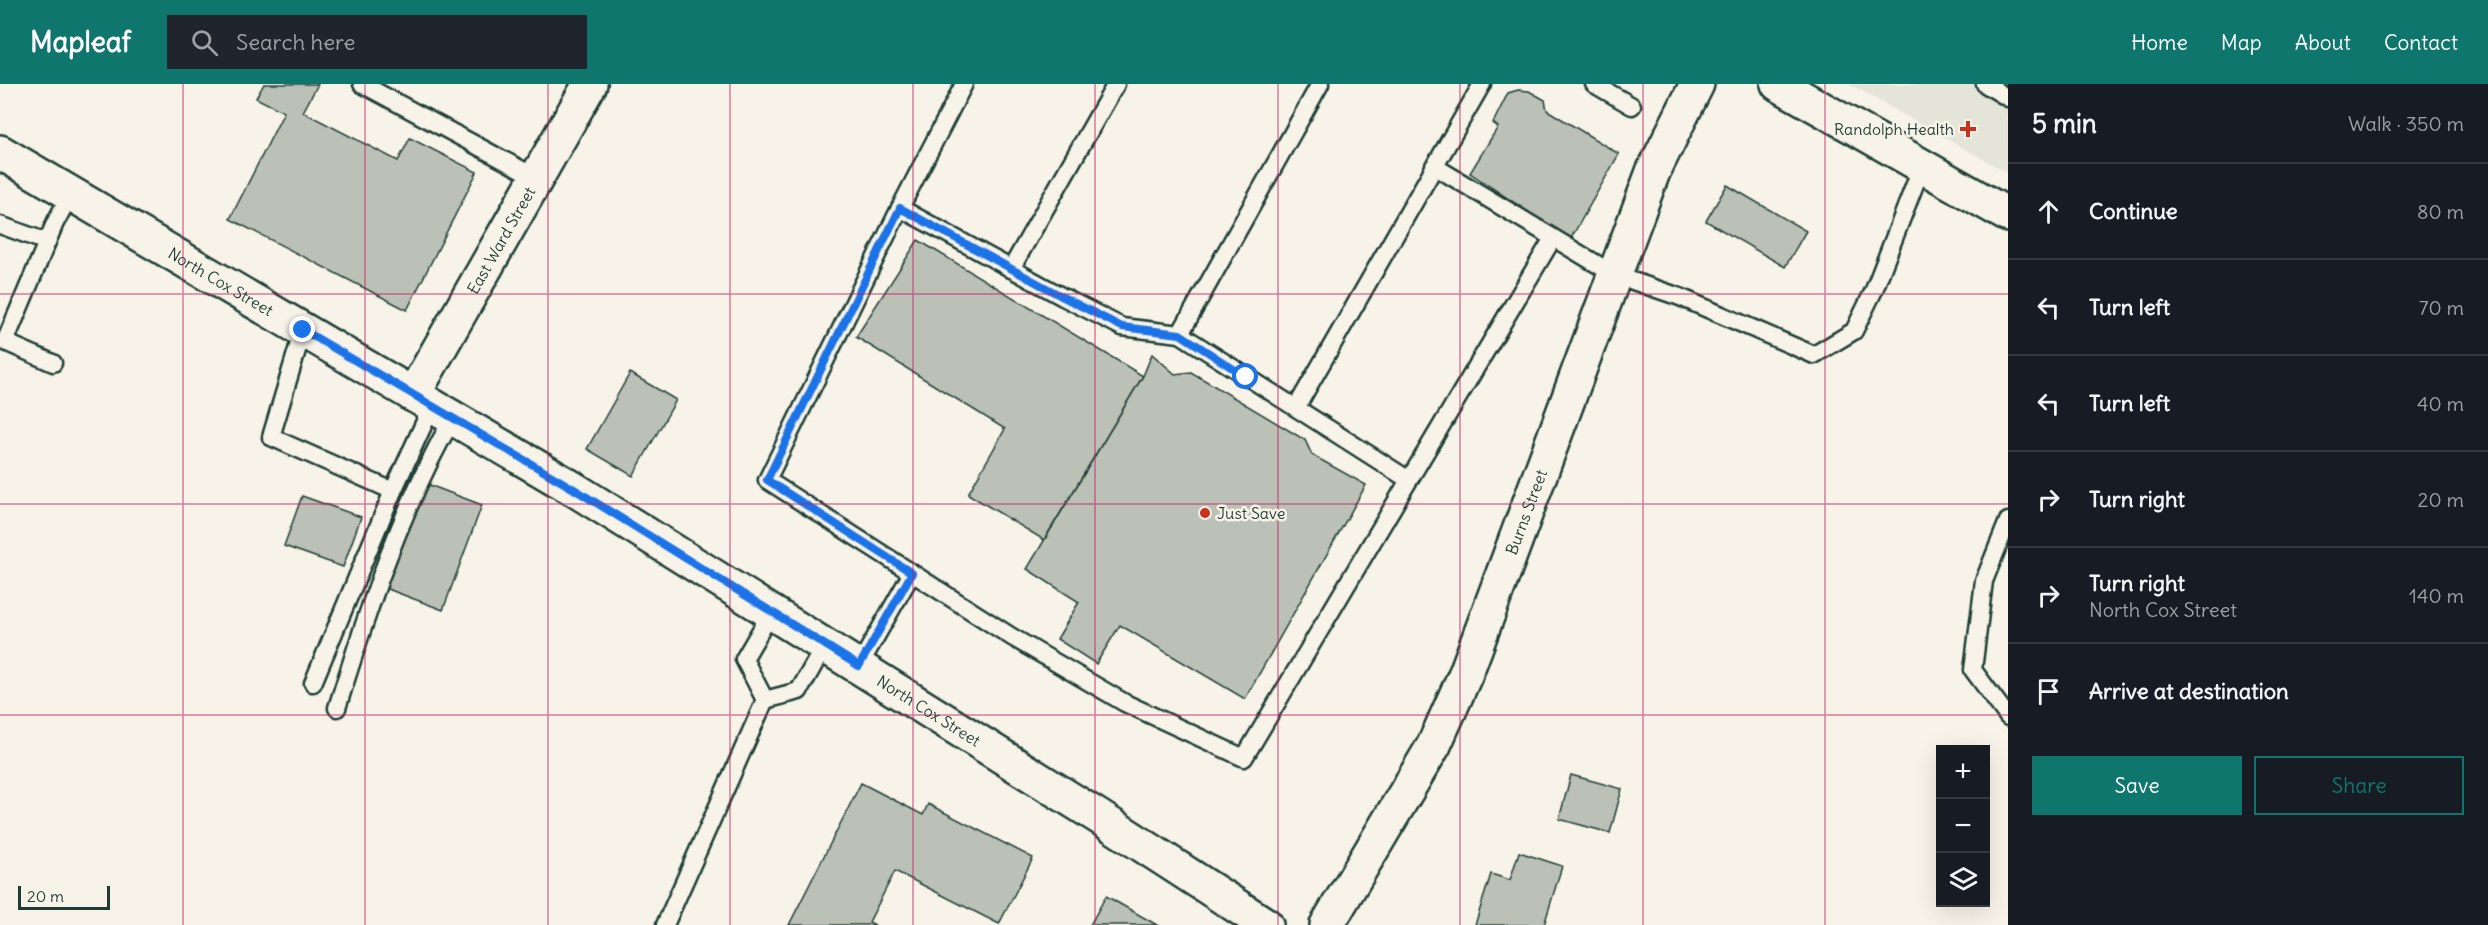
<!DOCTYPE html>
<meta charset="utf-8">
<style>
body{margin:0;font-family:Delius,sans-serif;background:#20242c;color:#f1f3f6}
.controls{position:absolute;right:18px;bottom:18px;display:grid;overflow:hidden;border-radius:0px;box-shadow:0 6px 24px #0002}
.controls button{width:54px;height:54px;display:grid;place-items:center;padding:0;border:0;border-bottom:2px solid #363941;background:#171b24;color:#f1f3f6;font:30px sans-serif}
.scale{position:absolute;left:18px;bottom:15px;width:92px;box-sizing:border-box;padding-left:6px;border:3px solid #1f3d34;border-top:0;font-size:16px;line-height:21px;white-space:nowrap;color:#1f3d34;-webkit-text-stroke:4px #f7f3e8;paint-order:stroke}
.stop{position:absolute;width:18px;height:18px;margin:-14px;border:4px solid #1a73e8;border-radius:50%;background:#fff}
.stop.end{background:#1a73e8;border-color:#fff;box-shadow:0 2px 6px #0008}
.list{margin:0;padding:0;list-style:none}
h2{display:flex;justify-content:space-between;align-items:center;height:78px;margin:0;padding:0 24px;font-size:26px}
h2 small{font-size:20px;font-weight:400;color:#9ea1a6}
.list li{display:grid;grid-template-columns:39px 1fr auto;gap:18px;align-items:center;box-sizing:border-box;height:96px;padding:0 24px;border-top:2px solid #363941}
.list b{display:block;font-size:22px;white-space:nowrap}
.list p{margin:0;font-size:20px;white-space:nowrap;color:#9ea1a6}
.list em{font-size:20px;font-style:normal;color:#9ea1a6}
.actions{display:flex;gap:12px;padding:18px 24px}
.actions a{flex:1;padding:14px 0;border:2px solid #0f766e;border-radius:0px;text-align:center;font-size:21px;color:#0f766e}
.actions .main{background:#0f766e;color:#fff}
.icon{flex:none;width:33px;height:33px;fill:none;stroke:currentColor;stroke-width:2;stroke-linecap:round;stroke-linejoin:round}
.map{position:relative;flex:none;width:2008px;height:841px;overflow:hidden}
header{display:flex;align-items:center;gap:36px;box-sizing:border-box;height:84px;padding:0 30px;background:#0f766e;color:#fff}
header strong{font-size:28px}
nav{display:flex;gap:33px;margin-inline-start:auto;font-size:21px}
.search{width:420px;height:54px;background:#20242c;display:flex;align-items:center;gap:15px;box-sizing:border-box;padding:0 21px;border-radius:0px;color:#9ea1a6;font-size:22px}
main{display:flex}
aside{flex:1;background:#171b24}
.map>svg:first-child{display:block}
.built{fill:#e5e4d9}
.building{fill:#bbc1b6;stroke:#1f3d34;stroke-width:1.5}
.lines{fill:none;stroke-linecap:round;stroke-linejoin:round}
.lane-casing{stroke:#1f3d34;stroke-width:21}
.street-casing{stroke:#1f3d34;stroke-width:38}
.primary-casing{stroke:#1f3d34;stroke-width:38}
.lane{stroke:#f7f3e8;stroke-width:16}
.street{stroke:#f7f3e8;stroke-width:33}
.primary{stroke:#f7f3e8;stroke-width:33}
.route{stroke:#1a73e8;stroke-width:8}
.grid{fill:none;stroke:#c2185b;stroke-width:1.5;stroke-opacity:0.55}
.poi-dot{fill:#c8321e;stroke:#f7f3e8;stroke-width:2}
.labels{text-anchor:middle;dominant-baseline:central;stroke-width:5;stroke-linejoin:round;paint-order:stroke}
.poi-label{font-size:16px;fill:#1f3d34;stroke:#f7f3e8;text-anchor:end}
.street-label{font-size:16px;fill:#1f3d34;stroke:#f7f3e8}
</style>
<header>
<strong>Mapleaf</strong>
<div class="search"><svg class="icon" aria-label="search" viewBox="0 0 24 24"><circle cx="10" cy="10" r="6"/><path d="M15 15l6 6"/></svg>Search here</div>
<nav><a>Home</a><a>Map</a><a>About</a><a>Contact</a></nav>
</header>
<main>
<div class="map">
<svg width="2008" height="841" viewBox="0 0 2008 841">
<rect width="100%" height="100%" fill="#f7f3e8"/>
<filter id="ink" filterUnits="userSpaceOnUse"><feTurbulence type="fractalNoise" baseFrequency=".0167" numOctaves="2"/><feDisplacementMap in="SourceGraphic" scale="12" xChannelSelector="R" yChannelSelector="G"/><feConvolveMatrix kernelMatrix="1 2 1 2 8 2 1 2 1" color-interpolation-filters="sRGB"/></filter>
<g filter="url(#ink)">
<!-- built -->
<polygon class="built" points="1849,0 2008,0 2008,89"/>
<!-- building -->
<g class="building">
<polygon points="264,0 318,0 303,28 398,77 410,54 477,88 407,226 230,135 284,28 256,14"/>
<polygon points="1518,6 1529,7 1545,16 1547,26 1619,70 1570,156 1470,89 1498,43 1493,39 1508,9"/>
<polygon points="1727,101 1806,147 1785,183 1706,137"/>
<polygon points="918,156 1143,292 1044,456 968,410 1005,345 856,253"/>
<polygon points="1152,270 1175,290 1191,288 1305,356 1312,371 1366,401 1245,615 1120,541 1096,580 1057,555 1079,518 1027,485 1143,292"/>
<polygon points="630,289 676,316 633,392 587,365"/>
<polygon points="424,399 482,421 443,526 385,504"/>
<polygon points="302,412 361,433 343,483 284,462"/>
<polygon points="1571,691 1622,705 1610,749 1559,735"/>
<polygon points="861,699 923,731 928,720 1033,774 999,840 895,787 869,838 875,841 789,841"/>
<polygon points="1519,768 1562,782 1544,841 1475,841 1491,790 1510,796"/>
<polygon points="1106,812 1157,841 1090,841"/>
</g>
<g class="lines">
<!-- lane casing -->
<g class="lane-casing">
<g id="lane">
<polyline points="362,0 537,94"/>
<polyline points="1594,0 1632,22"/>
<polyline points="1985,0 2008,14"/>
<polyline points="1434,82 1615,191 1680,213 1814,271 1854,247 1874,206 1922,82"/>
<polygon points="900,124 1063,213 1122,243 1180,250 1409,396 1244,674 1125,619 1012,553 767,396"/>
<polyline points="900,124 964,0"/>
<polyline points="0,141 47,158"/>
<polyline points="1011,185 1116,0"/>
<polyline points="303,246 271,353 393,407 432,322"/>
<polyline points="1180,250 1320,0"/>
<polyline points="53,279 5,258 55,139 71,109"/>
<polyline points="1296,324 1482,0"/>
<polyline points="1409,396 1553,154"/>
<polyline points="2008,437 1984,497 1973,586 2008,633"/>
<polyline points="859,582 912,489"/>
<polyline points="313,599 393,407"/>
<polyline points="765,616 744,575 772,527"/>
<polyline points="765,616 799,607 825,561"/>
<path d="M337 624C368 525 401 424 453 334"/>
<polyline points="665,841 765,616"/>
</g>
</g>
<!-- street casing -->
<g class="street-casing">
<g id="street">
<path id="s1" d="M0 68 574 405 1099 733 1266 841"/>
<path id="s2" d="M413 311 590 0"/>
<path id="s3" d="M1327 841 1434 661 1466 589 1653 88 1697 0"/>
</g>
</g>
<!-- primary casing -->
<g class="primary-casing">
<polyline id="primary" points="1778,0 2008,131"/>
</g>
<!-- lane -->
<use href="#lane" class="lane"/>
<!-- street -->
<use href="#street" class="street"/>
<!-- primary -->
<use href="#primary" class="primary"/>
</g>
</g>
<g class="lines" filter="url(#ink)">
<!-- route -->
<polyline class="route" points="303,246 574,405 859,582 912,489 767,396 900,124 1063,213 1122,243 1180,250 1246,293"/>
</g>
<!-- grid -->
<path class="grid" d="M183 0V841M365 0V841M548 0V841M730 0V841M913 0V841M1095 0V841M1278 0V841M1460 0V841M1643 0V841M1825 0V841M0 210H2008M0 420H2008M0 631H2008"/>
<!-- markers -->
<g class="poi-dot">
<path d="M1965 36h6v6h6v6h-6v6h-6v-6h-6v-6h6z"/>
<circle cx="1205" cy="429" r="6"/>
</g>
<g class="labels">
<!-- poi labels -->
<g class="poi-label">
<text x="1954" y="45">Randolph Health</text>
<text x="1217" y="429" text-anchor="start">Just Save</text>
</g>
<!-- street labels -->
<g class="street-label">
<text stroke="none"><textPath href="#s2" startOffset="178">East Ward Street</textPath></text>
<text stroke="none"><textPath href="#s1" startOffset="256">North Cox Street</textPath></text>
<text stroke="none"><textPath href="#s3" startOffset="460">Burns Street</textPath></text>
<text stroke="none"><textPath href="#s1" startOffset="1084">North Cox Street</textPath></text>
</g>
</g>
</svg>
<div class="controls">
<button>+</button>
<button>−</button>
<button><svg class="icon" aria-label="layers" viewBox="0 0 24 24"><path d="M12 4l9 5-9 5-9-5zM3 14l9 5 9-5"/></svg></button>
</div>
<div class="scale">20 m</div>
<div class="stop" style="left:1246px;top:293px"></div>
<div class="stop end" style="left:303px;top:246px"></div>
</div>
<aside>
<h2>5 min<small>Walk · 350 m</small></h2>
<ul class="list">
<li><svg class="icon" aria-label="ahead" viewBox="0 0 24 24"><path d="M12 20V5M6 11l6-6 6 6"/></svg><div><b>Continue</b></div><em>80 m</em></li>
<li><svg class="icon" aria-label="left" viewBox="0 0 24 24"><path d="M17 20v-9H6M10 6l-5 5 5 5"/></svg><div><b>Turn left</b></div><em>70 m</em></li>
<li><svg class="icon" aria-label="left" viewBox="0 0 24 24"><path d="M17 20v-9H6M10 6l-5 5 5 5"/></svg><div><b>Turn left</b></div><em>40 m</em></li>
<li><svg class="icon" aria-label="right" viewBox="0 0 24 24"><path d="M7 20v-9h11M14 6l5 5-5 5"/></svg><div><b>Turn right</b></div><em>20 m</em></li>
<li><svg class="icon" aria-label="right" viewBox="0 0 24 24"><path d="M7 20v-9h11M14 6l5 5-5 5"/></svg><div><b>Turn right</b><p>North Cox Street</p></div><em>140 m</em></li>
<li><svg class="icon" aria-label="arrive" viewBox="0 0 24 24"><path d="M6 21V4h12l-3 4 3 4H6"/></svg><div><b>Arrive at destination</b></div></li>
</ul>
<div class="actions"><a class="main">Save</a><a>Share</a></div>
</aside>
</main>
